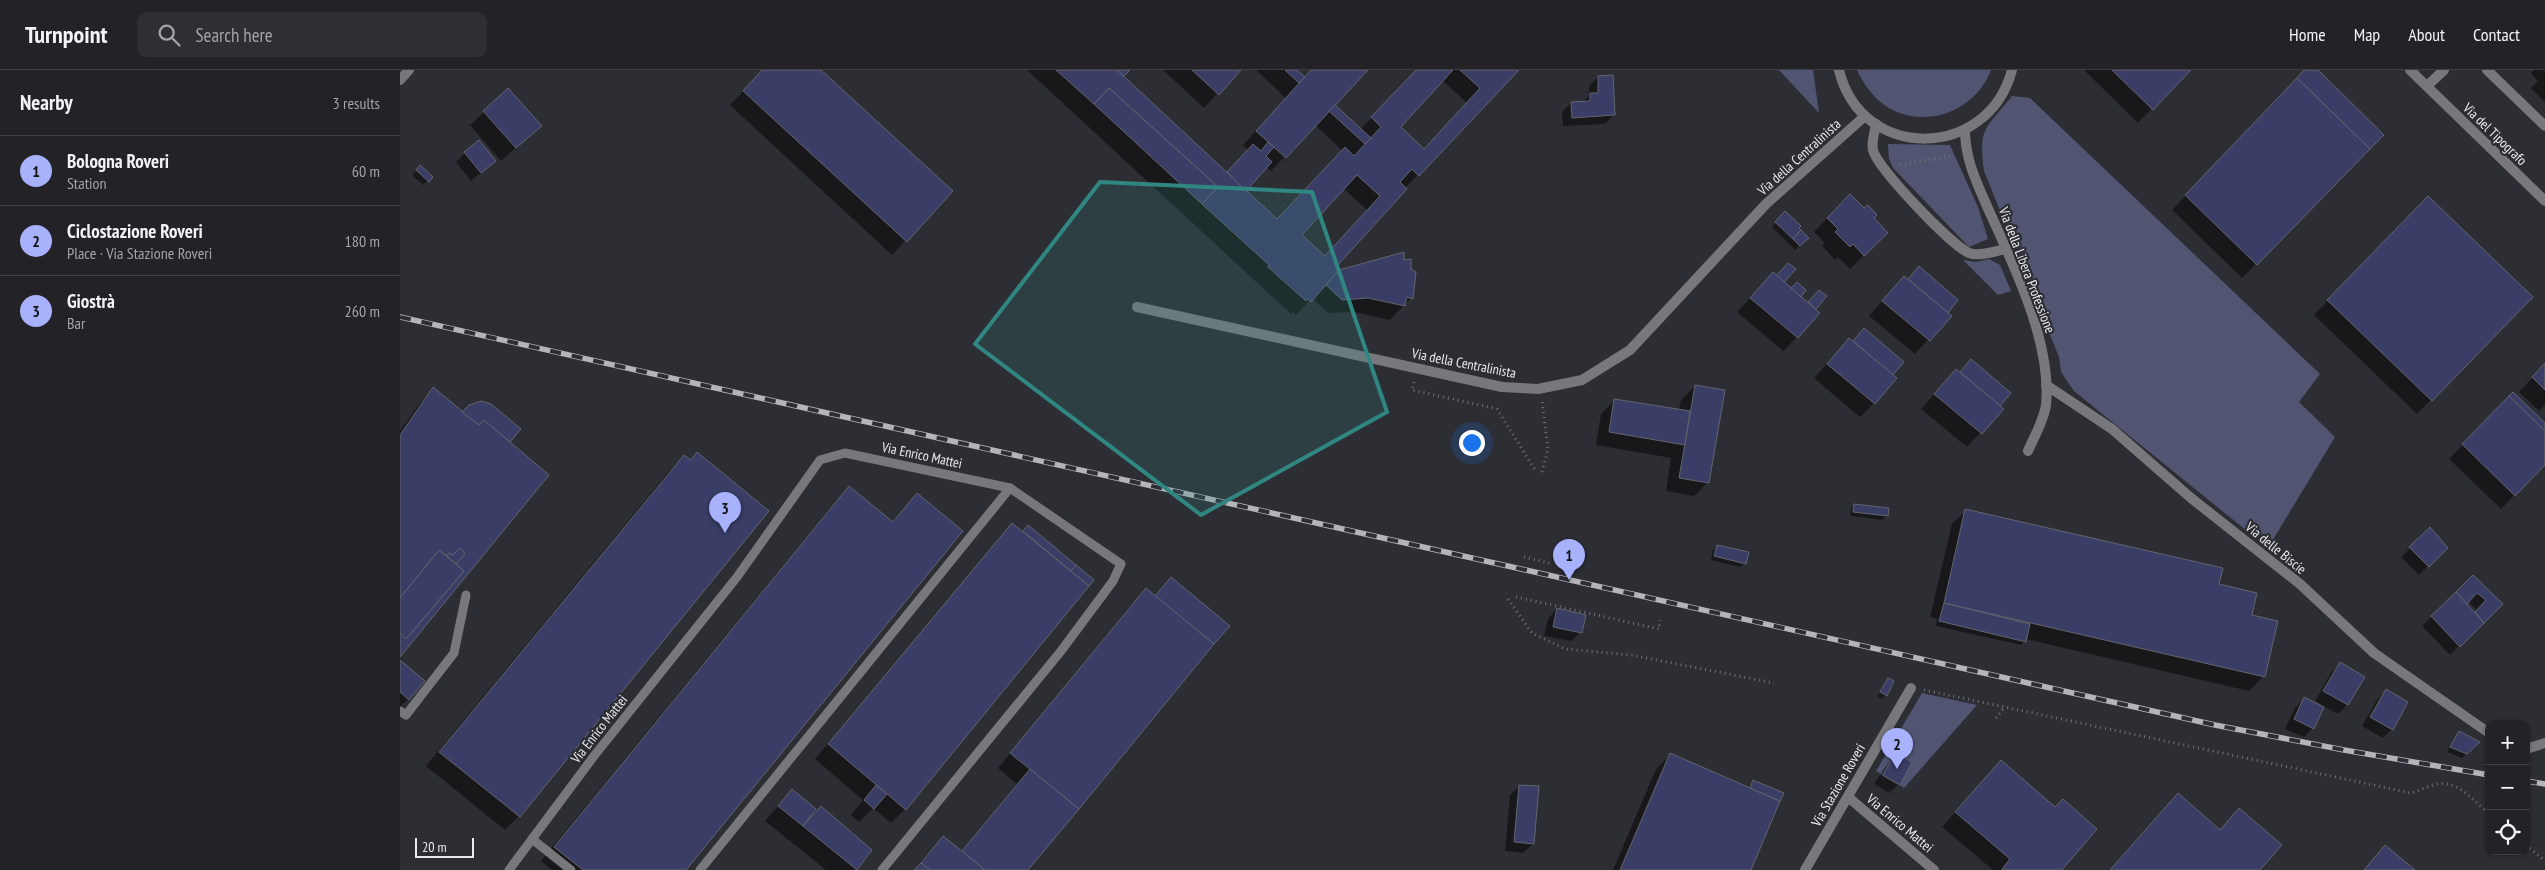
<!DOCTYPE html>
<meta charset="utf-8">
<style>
body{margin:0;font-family:"PT Sans Narrow",sans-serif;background:#2e2f33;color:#f1f3f6}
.controls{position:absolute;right:15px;bottom:15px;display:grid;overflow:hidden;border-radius:10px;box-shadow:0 1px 4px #0004}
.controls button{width:45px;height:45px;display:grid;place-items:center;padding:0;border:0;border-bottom:1px solid #3f3f44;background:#222227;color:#f1f3f6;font:25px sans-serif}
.scale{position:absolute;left:15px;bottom:12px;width:59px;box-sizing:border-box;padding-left:5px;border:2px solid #eaeaee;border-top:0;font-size:14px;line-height:18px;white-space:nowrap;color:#eaeaee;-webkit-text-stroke:4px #2d2e34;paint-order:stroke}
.you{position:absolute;left:1071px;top:372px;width:18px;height:18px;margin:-12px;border:4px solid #fff;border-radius:50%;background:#1a73e8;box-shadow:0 0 0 8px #1a73e833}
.badge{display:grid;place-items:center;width:32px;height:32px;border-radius:50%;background:#a7b1fc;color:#111;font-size:16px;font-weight:700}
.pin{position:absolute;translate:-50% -41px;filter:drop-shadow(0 1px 2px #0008)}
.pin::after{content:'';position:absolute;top:26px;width:18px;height:15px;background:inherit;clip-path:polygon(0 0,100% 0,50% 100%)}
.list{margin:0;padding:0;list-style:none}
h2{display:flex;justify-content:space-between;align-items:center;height:65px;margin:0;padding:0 20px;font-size:21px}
h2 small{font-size:16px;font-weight:400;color:#a2a4a7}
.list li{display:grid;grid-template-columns:32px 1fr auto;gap:15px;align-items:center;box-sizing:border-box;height:70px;padding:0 20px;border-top:1px solid #3f3f44}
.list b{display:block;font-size:19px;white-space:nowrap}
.list p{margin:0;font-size:16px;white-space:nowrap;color:#a2a4a7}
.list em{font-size:16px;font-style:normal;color:#a2a4a7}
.icon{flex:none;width:28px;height:28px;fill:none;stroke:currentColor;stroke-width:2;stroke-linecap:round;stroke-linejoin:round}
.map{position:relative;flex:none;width:2145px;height:800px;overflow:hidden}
header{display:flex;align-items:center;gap:30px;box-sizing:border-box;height:70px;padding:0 25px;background:#222227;border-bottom:1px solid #3f3f44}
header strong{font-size:24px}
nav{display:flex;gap:28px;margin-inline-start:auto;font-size:18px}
.search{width:350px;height:45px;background:#2e2f33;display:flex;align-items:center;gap:12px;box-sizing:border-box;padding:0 18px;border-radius:10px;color:#a2a4a7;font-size:19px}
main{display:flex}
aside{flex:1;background:#222227}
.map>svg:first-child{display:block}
.green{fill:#515572}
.shadow{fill:#0007;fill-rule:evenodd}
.building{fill:#3a3e66;stroke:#63646c;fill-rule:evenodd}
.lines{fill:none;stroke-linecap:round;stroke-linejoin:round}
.path{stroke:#717176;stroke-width:3;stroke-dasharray:1 4;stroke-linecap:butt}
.service{stroke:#78787c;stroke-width:9}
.minor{stroke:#78787c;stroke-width:10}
.rail-casing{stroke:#b4b4b9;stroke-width:5.5}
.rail{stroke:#2d2e34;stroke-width:4;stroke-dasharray:11;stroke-linecap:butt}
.marked{fill:#308781;fill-opacity:0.2;stroke:#308781;stroke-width:4;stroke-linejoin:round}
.labels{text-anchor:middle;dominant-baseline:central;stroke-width:4.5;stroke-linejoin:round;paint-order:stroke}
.street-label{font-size:14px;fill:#eaeaee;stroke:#2d2e34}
</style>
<header>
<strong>Turnpoint</strong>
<div class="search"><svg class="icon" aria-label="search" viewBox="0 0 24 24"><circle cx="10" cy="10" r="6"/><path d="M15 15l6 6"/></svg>Search here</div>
<nav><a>Home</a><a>Map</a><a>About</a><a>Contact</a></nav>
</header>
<main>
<aside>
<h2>Nearby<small>3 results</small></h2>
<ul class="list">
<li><span class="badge">1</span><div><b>Bologna Roveri</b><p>Station</p></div><em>60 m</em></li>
<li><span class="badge">2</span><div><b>Ciclostazione Roveri</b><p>Place · Via Stazione Roveri</p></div><em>180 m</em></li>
<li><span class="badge">3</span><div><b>Giostrà</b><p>Bar</p></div><em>260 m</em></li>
</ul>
</aside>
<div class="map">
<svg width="2145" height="800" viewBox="0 0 2145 800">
<rect width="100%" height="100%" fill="#2d2e34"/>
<!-- green -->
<g class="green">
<polygon points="1379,0 1413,0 1419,43"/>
<path d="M1457 0H1591C1576 40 1527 60 1489 38 1474 29 1464 15 1457 0Z"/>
<path d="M1612 26 1630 28 1920 304 1899 332 1935 367 1868 478 1674 321 1661 302 1659 287 1584 101C1578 56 1586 59 1612 26Z"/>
<polygon points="1488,74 1550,75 1578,137 1588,169 1569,177 1493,98 1489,89"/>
<polygon points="1589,189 1600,195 1611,221 1598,225 1563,190 1576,192"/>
<polygon points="1522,623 1577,635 1504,718 1500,715 1512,692 1495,683 1483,705 1476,701"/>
</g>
<!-- shadow -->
<g class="shadow">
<polygon points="363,0 420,0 551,121 492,185 330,35"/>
<path d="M627 0H728L722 6 826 103 848 80 843 75 886 28 856 0H895L904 8 911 0H966L934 35 960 60 1017 0H1117L1005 118 936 195 938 202 1011 228 990 250 954 242 928 243 912 228 896 245 893 242 891 244ZM1042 10 1067 33 1023 80 999 57ZM915 55 943 81 877 151 845 121 866 97 871 101ZM943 118 967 140 925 187 900 165Z"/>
<polygon points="763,0 839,0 804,38"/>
<polygon points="1684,0 1789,0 1738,53"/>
<polygon points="1906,0 1916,0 1982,65 1842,208 1772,140"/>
<polygon points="2134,0 2145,0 2145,32 2131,18 2138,11 2131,3"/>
<polygon points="1198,7 1214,45 1205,54 1163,56 1162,42 1171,33 1182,33 1189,26 1189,16"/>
<polygon points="108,20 140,56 101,91 70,55"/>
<polygon points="65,83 94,91 71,111 56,92"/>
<polygon points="20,97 31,107 23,115 12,105"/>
<polygon points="1450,125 1486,163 1450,199 1438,187 1435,190 1422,176 1425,173 1414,162"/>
<polygon points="2014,142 2131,227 2017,344 1914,245"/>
<polygon points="1385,143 1407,168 1395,180 1372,157"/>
<polygon points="1519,198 1550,246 1515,284 1469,246 1504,207 1507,210"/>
<polygon points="1373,204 1408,234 1415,226 1425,227 1397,267 1383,281 1337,242"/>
<polygon points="1464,260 1491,305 1474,333 1460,347 1414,308 1449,269 1453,272"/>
<polygon points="1571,291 1602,339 1567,377 1521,339 1556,300 1559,303"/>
<polygon points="2145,294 2145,335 2139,341 2119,322"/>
<polygon points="1295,316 1308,412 1294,426 1266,421 1271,388 1196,375 1201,344 1215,330 1279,341 1281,330"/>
<polygon points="33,319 62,343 108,372 148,405 0,585 0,361 20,333"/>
<polygon points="2099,337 2145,354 2145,394 2101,439 2049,389"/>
<polygon points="284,386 367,441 119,746 105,760 26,696 270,400"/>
<polygon points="450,418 492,452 517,425 284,800 152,800 141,791 436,431"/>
<polygon points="1455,435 1486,446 1482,450 1450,446 1451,439"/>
<polygon points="1566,441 1817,515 1850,546 1876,552 1863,607 1849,621 1626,569 1621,575 1536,556 1537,549 1530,547 1552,454"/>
<polygon points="612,454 622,462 628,457 692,510 505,739 491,753 473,738 459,752 451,745 463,730 415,689"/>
<polygon points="2030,459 2046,478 2019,505 2001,487"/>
<polygon points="1317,476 1345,493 1340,497 1311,490 1313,480"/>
<path d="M2073 507 2101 534 2050 585 2022 556ZM2068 531 2077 540 2074 543 2065 534Z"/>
<polygon points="771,509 626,800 514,800 543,767 561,782 617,714 598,698 732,534 746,520 754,526"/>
<polygon points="1157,539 1181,562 1172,571 1144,566 1148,549"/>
<polygon points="0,592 8,629 0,637"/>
<polygon points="1940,594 1963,607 1947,635 1938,644 1915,631 1931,603"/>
<polygon points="1488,609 1486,625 1482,629 1477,627"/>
<polygon points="1986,621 1992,659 1983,668 1962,656 1977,630"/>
<polygon points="1904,629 1913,658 1904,667 1885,659 1895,638"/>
<polygon points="2060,662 2077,672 2062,688 2047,682"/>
<polygon points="1495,684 1499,714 1489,723 1474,714 1480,705 1497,715 1497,712 1481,703"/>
<polygon points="1270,685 1348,718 1354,712 1350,800 1213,800 1256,699"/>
<polygon points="1601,692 1660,800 1593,800 1542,757"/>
<polygon points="1120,716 1133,774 1123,783 1105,781 1110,725"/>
<polygon points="392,720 417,742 471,781 455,800 426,800 365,751"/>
<polygon points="1778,724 1820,760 1839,740 1858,800 1710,800"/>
</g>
<!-- building -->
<g class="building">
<polygon points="362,0 421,0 553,121 507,172 343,21"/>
<path d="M656 0H717L877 149 945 77 954 86 981 57 971 47 1016 0H1053L1001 57 1024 79 1080 18 1060 0H1119L1019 106 1012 99 1000 112 1007 119 937 196 939 200 911 232 908 229 906 231 868 197 869 195 802 134 818 117 709 18 694 34ZM957 105 980 126 925 186 902 165Z"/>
<polygon points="717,0 730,0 724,6"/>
<polygon points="792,0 841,0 819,25"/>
<polygon points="885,0 897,0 905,7 899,13"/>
<polygon points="911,0 968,0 886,88 856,61"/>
<polygon points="1712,0 1791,0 1753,40"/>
<polygon points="1904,0 1918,0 1984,65 1970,79 1897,8"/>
<polygon points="1213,5 1215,45 1172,48 1171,32 1190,31 1190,23 1198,23 1198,6"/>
<polygon points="1897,8 1970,79 1857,195 1785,125"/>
<polygon points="108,18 142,56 116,78 83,41"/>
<polygon points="709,18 818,117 802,134 694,34"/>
<polygon points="935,35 971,68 965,74 929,41"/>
<polygon points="79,70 96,91 81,103 64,82"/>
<polygon points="868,72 874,77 866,86 872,92 846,121 827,102 853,74 861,81"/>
<polygon points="20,95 33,107 29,112 16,100"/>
<polygon points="1450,124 1464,138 1468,135 1477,145 1474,148 1488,163 1464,186 1453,174 1450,177 1435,162 1438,159 1427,148"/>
<polygon points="2028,126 2133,227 2032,331 1927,230"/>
<polygon points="1385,141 1401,156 1399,158 1401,160 1393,169 1375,152"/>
<polygon points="1401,160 1409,168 1400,176 1393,169"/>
<polygon points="1004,182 1004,190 1011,189 1011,199 1016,202 1013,229 1007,227 1005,236 968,228 942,230 926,215 939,200"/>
<polygon points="1388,193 1396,199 1384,212 1376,206"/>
<polygon points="1519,196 1558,230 1548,243 1508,209"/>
<polygon points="1373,202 1420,243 1398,268 1350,228"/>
<polygon points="1504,206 1552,246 1530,271 1482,231"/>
<polygon points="1397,212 1406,220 1401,227 1391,218"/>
<polygon points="1419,220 1427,226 1416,239 1408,232"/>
<polygon points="1464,258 1504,292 1493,305 1453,271"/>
<polygon points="1449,268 1497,308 1475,334 1427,294"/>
<polygon points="1571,289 1611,323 1600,336 1560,302"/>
<polygon points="2145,293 2145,320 2132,307"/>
<polygon points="1556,299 1604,339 1582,364 1534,324"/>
<polygon points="1295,315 1325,320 1309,413 1279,408"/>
<polygon points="33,317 79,355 84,350 149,405 0,587 0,563 6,569 64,501 56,494 65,484 60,478 53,485 49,483 47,486 39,480 0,528 0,365"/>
<polygon points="2113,322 2145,353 2145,361 2109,326"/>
<polygon points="2109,326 2145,361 2145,395 2115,426 2062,374"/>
<polygon points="1214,329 1290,341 1285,375 1209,362"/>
<polygon points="81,331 91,334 121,359 110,372 84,350 79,355 62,342 69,335"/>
<polygon points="297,382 369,441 120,747 39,682 284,385 291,390"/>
<polygon points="449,416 493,452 517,423 563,461 286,800 183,800 154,777"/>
<polygon points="1454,434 1489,438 1488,446 1453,442"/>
<polygon points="1565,439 1823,498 1819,514 1857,523 1852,545 1878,551 1865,607 1544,533"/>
<polygon points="612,453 689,516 506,740 428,674"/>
<polygon points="628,455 676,495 671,501 623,461"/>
<polygon points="2030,457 2048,478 2029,497 2009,477"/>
<polygon points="1317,475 1349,482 1346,494 1314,486"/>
<polygon points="60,478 65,484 56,494 47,486 49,483 53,485"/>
<polygon points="39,480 64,501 6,569 0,563 0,528"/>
<polygon points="676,495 694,510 689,516 671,501"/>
<polygon points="2073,505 2103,534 2084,553 2075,542 2086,530 2077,523 2067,534 2056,522"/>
<polygon points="771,507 830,556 814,574 755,526"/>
<polygon points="746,518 814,574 679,739 610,683"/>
<polygon points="2056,522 2084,553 2060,577 2031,546"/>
<polygon points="1544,533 1630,554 1626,572 1539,551"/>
<polygon points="1157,538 1186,545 1182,563 1153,557"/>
<polygon points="0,590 25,611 9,630 0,622"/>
<polygon points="1940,592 1965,607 1948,635 1923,621"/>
<polygon points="1488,608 1494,611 1487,626 1480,622"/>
<polygon points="1986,619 2008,632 1993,660 1970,647"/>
<polygon points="1904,627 1924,637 1914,659 1894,649"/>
<polygon points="2059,661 2080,672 2067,684 2050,677"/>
<polygon points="1270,683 1380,731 1351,800 1220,800"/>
<polygon points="1495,683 1512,692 1500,715 1483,705"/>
<polygon points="1601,690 1655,737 1663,729 1697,759 1662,800 1603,800 1602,799 1610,789 1555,742"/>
<polygon points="630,699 679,739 628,800 585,800 562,781"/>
<polygon points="1353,710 1384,723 1380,731 1350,718"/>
<polygon points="476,715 487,724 474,739 464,730"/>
<polygon points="1119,715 1139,716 1134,774 1114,772"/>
<polygon points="392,719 416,739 403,756 378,736"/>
<polygon points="1778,723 1820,760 1839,738 1882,775 1860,800 1710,800"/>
<polygon points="421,736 472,780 457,800 403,756"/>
<polygon points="543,766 562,781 585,800 530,800 521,793"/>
<polygon points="1985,775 2015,800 1964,800"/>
<polygon points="521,793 530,800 514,800"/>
</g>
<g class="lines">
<!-- path -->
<g class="path">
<polyline points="1500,95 1550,86"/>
<polyline points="1014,312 1012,320 1097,339 1135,400"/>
<polyline points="1142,402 1148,380 1142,331"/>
<polyline points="1124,487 1153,494"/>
<polyline points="1116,527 1259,559 1260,550"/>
<polyline points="1108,529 1132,563 1165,579 1231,585 1374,613"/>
<path d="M1524 620 2011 723C2020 721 2029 715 2038 714 2059 711 2074 731 2089 744"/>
<polyline points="1596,648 1604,638"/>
<polyline points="2126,775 2145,791"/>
</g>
<!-- service -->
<g class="service">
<polyline points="0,641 6,645 54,583 66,525"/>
<polyline points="132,769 171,800"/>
<polyline points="109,800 194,686 337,507 420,390 445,383 610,418 721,494 713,511 661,581 482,800"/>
<polyline points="300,800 610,418"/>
</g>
<!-- minor -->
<g class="minor">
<path d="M1439 0C1461 92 1588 91 1612 0"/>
<polyline points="2010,0 2145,131"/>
<polyline points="2087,0 2145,56"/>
<polyline points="0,10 9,0"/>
<polyline points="2027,16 2044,0"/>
<path d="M1476 54C1475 62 1471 72 1473 80 1477 98 1551 175 1569 183 1579 187 1596 181 1606 179"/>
<path d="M1565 60C1565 91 1578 115 1590 143 1615 198 1652 274 1646 335 1644 350 1634 367 1628 381"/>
<polyline points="737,237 1102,317 1138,319 1182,310 1230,280 1366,134 1465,46"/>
<polyline points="1646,315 1712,359 1791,428 1900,514 1974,583 2089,663"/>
<polyline points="2126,679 2145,673"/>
<polyline points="1448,727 1534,800"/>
<polyline points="1405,800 1511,618"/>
</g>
<!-- rail casing -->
<g class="rail-casing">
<g id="rail">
<polyline points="0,247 1815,655 1944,680 2089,705"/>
<polyline points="2126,711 2145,714"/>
</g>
</g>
<!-- rail -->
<use href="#rail" class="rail"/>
</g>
<!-- marked area -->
<path class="marked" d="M700 112 912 122 987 342 801 445 575 274Z"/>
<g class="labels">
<!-- street labels -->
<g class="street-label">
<text transform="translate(2095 64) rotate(44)">Via del Tipografo</text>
<text transform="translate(1399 87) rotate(-42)">Via della Centralinista</text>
<text transform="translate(1627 200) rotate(69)">Via della Libera Professione</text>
<text transform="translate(1064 293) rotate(11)">Via della Centralinista</text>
<text transform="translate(522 385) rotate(12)">Via Enrico Mattei</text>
<text transform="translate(1876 478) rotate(39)">Via delle Biscie</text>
<text transform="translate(199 659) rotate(-52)">Via Enrico Mattei</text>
<text transform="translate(1438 715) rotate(-60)">Via Stazione Roveri</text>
<text transform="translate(1500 753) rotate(40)">Via Enrico Mattei</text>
</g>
</g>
</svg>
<div class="controls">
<button>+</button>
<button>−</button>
<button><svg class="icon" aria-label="locate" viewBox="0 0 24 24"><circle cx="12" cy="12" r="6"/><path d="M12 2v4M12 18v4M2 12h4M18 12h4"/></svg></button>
</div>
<div class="scale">20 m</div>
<div class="you"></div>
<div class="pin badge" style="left:1169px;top:510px">1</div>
<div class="pin badge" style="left:1497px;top:699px">2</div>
<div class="pin badge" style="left:325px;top:463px">3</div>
</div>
</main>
